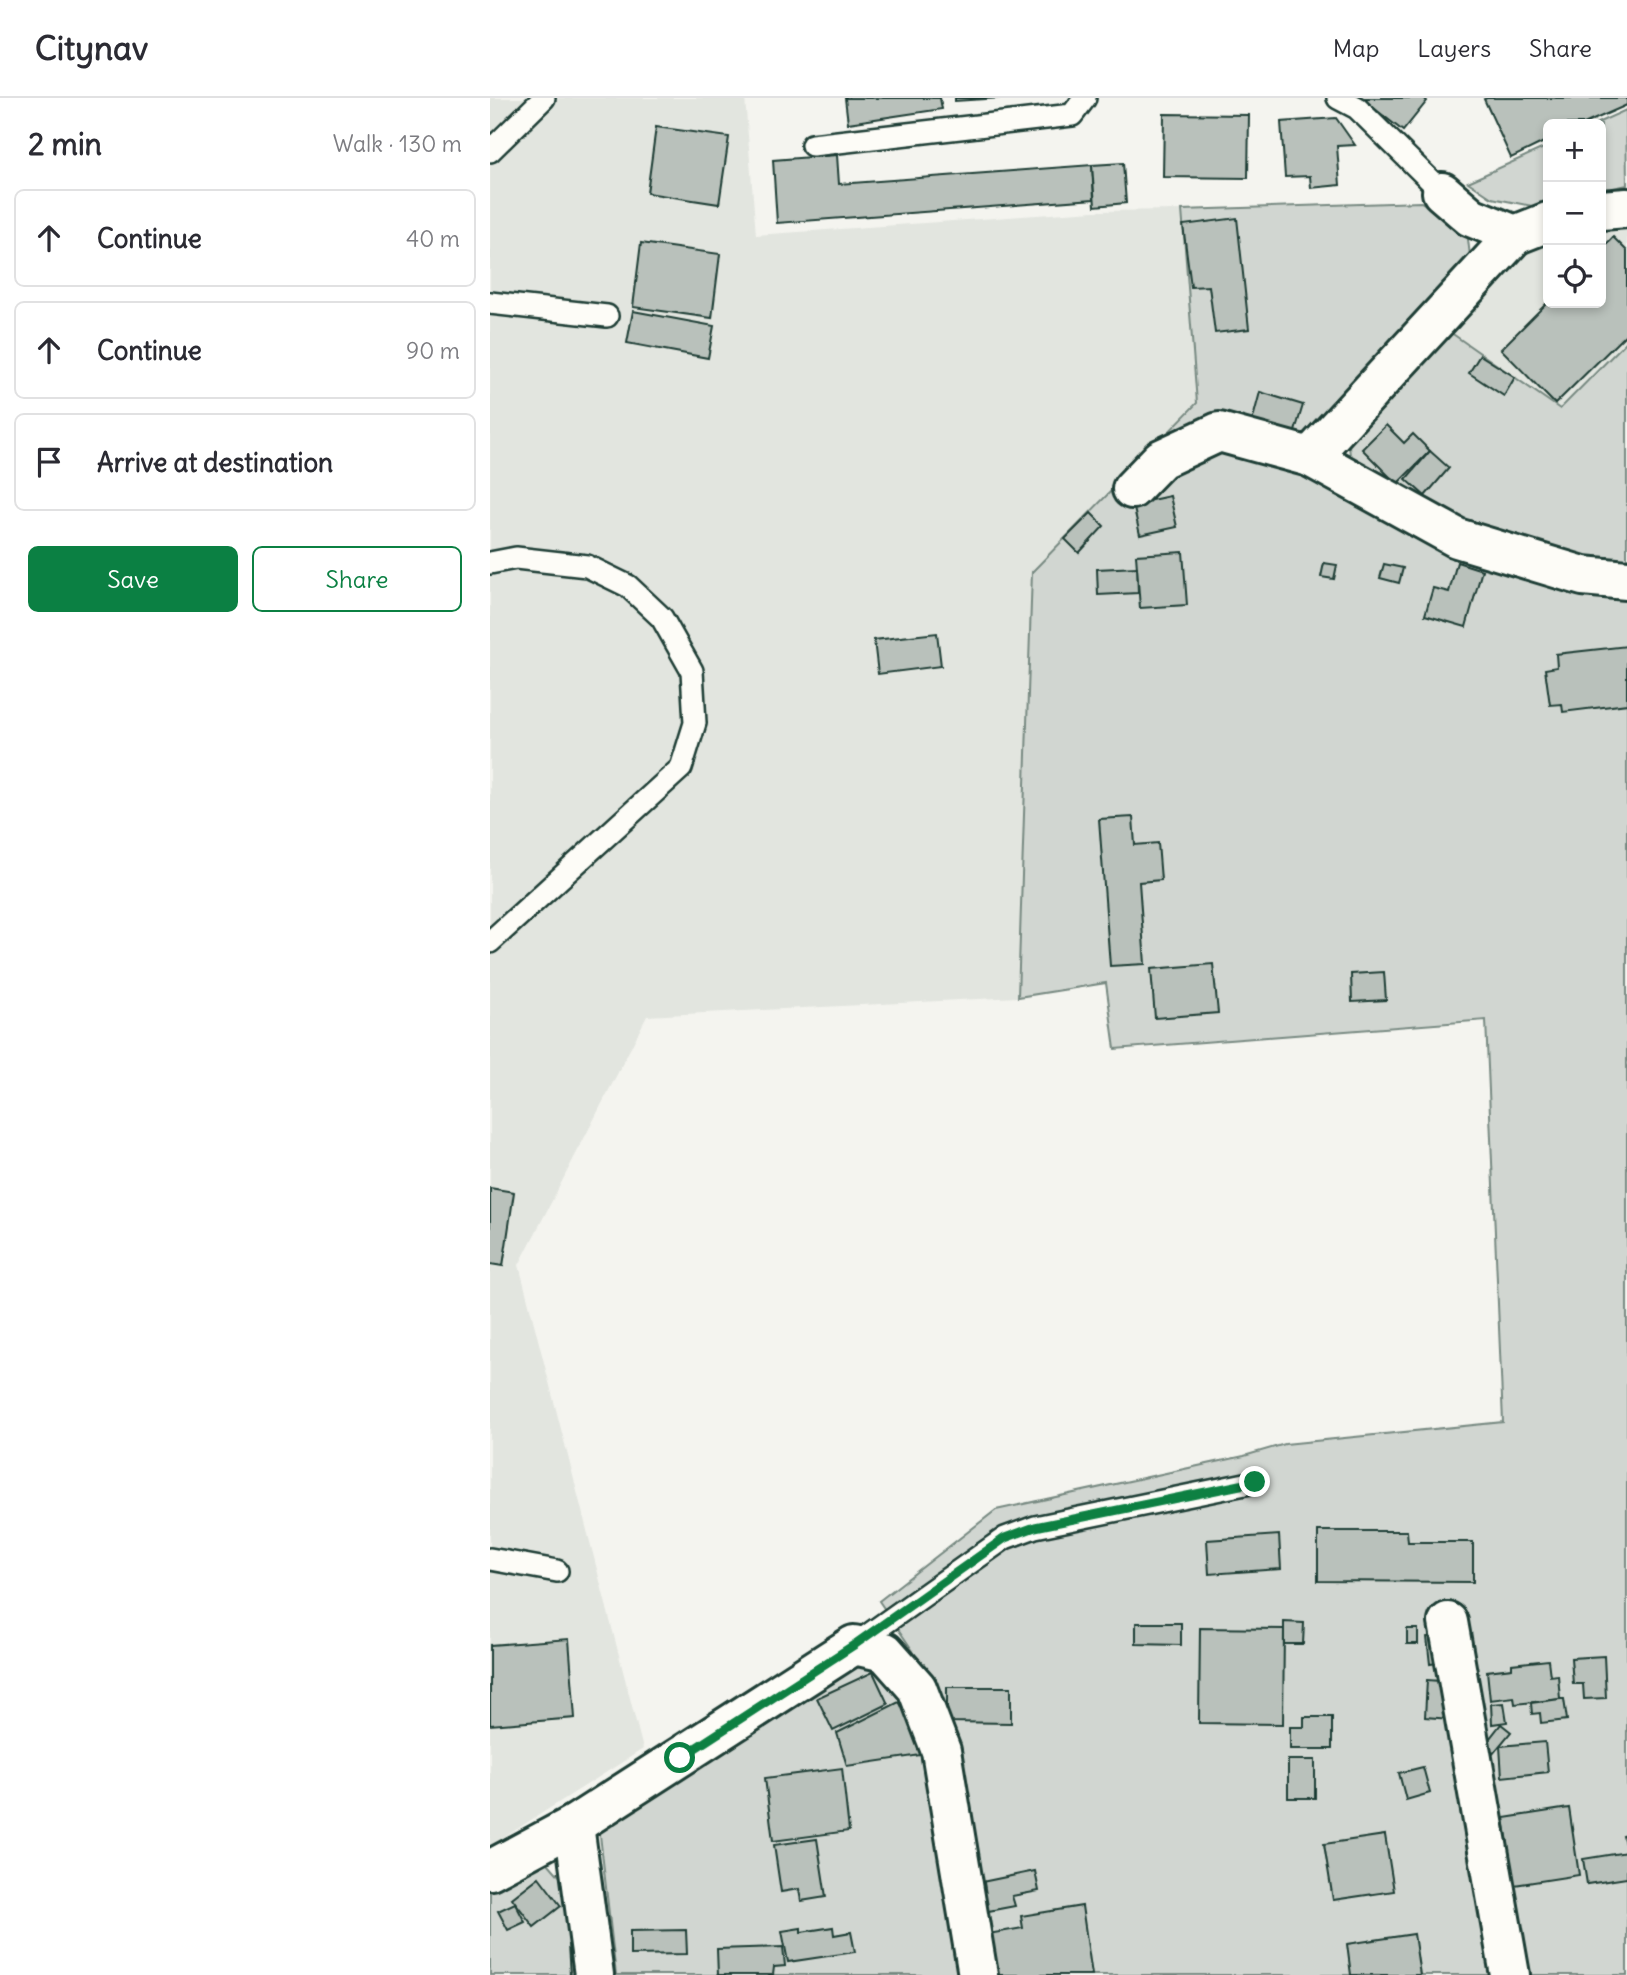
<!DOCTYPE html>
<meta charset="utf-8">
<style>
body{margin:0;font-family:Delius,sans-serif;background:#f2f2f3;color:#2b2b33}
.controls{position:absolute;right:21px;top:21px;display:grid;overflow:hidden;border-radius:10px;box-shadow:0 4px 10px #0003}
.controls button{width:63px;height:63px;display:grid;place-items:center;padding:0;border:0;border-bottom:2px solid #e1e1e2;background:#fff;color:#2b2b33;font:35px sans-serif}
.stop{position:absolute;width:21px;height:21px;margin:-16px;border:5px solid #0b8043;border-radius:50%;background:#fff}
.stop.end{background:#0b8043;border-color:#fff;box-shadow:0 2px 7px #0008}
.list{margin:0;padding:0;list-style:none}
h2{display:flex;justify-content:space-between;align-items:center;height:91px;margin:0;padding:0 28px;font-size:30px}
h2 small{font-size:23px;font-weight:400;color:#7c7c81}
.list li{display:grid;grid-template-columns:46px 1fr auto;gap:21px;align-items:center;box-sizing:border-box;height:98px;margin:0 14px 14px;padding:0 14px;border:2px solid #e1e1e2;border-radius:10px}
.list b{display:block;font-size:26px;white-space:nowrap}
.list em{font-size:23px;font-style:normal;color:#7c7c81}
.actions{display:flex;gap:14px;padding:21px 28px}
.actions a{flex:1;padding:16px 0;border:2px solid #0b8043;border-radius:10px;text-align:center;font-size:24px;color:#0b8043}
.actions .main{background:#0b8043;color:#fff}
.icon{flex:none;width:38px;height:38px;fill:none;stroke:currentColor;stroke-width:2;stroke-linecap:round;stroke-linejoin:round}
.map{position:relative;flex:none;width:1137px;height:1877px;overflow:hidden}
header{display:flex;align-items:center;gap:42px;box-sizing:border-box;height:98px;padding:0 35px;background:#fff;border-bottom:2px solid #e1e1e2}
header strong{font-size:33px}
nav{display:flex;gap:38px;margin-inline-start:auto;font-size:24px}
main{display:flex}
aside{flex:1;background:#fff}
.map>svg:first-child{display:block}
.built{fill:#e2e5df}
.green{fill:#d1d6d1;stroke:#788a82;stroke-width:2}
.building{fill:#b9c1bb;stroke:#1f3d34;stroke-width:2}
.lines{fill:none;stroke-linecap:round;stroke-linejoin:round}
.lane-casing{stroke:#1f3d34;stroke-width:26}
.street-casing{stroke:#1f3d34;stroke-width:44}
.lane{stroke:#fdfcf7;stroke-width:21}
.street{stroke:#fdfcf7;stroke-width:38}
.route{stroke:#0b8043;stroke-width:9}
</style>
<header>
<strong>Citynav</strong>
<nav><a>Map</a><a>Layers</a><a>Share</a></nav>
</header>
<main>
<aside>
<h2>2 min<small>Walk · 130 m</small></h2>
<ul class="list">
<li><svg class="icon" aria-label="ahead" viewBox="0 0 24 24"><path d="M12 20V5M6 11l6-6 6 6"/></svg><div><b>Continue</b></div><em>40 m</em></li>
<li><svg class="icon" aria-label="ahead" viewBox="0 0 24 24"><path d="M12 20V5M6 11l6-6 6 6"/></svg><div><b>Continue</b></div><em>90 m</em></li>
<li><svg class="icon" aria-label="arrive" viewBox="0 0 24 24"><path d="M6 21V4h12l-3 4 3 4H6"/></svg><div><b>Arrive at destination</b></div></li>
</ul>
<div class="actions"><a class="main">Save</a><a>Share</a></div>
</aside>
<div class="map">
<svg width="1137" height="1877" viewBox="0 0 1137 1877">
<rect width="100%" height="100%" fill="#f4f4ef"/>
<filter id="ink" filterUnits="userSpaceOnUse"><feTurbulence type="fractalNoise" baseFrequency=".0143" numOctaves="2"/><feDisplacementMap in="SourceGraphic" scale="14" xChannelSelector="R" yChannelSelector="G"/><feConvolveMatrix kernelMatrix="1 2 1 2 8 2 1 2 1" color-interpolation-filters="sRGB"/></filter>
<g filter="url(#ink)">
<!-- built -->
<g class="built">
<polygon points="0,0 255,0 266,137 604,113 692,112 707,305 542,474 528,899 157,918 29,1167 153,1651 0,1748"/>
<polygon points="1111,121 1137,121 1137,243 1070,311 957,232 1040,146 1058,138 1058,205 1111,205"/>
</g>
<!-- green -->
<g class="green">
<polygon points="1136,12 1137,87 1111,93 1111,26 1105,26"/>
<polygon points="1058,48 1058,106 1047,109 1002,100 978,84"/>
<polygon points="931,104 977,133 980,158 811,370 1137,495 1137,1877 496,1877 453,1623 423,1553 389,1503 506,1412 754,1358 795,1346 1013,1324 996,922 625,951 616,885 528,899 542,474 707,305 692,112"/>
<polygon points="957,232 1070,311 1137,243 1137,470 971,435 861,367 858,338"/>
<polygon points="365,1563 384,1566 433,1625 474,1877 126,1877 109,1728"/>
<polygon points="52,1758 85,1796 99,1877 0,1877 0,1783"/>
</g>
<!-- building -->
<g class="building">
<polygon points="355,0 450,0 452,11 358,25"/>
<polygon points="465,0 511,0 465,3"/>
<polygon points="871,0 934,0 937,3 913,33"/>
<polygon points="997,0 1137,0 1137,7 1094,26 1058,26 1058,42 1021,60 994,1"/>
<polygon points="674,16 759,17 758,80 673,79"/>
<polygon points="846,20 865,47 847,48 850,87 821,90 820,78 795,79 791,24"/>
<polygon points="166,29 239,39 229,106 157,95"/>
<polygon points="347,57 349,86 602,67 604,101 287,125 283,62"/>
<polygon points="633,65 636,105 605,108 602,67"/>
<polygon points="747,120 759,231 725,235 719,188 701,189 693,127"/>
<polygon points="1123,139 1137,153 1137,235 1065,306 1011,251 1058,204 1111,205 1111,152"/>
<polygon points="151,145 230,156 222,220 143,209"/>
<polygon points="143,213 224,228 218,260 137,245"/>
<polygon points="990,257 1025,279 1014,298 979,275"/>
<polygon points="770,294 813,307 803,340 761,328"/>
<polygon points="896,327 914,345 923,336 940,353 907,386 872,351"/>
<polygon points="940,353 959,370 935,398 916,381"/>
<polygon points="680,398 687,429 650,437 643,406"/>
<polygon points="601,415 614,428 589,455 575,441"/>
<polygon points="693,454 697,507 650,510 646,457"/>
<polygon points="967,464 992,472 976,529 935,517 943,490 959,494"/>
<polygon points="834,465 847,467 844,481 831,479"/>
<polygon points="894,466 913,470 909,485 890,480"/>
<polygon points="647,469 648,495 608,497 607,471"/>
<polygon points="447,535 451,568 388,576 384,542"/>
<polygon points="1137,548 1137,606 1073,614 1072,606 1060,607 1055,571 1067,569 1066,556"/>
<polygon points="643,719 645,747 668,745 671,782 649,784 655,866 620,868 609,721"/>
<polygon points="723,866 728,915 665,920 661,871"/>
<polygon points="894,874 896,902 862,904 861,876"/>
<polygon points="0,1090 24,1094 13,1168 0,1166"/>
<polygon points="828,1433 917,1433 918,1444 983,1444 983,1484 828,1483"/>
<polygon points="789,1437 791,1471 719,1476 717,1442"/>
<polygon points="794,1524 814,1525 813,1546 794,1546"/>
<polygon points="646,1525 691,1525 691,1547 646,1546"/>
<polygon points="710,1530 794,1531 793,1626 709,1625"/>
<rect x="917" y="1531" width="11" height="15"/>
<polygon points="951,1537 954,1564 940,1566 937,1539"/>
<polygon points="79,1541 85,1620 0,1627 0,1547"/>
<polygon points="1114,1558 1116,1600 1094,1601 1093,1586 1083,1586 1081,1560"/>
<polygon points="1058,1562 1060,1578 1068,1577 1070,1601 1025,1606 1024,1599 1000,1602 997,1573 1022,1570 1022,1566"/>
<polygon points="383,1574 398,1606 343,1633 327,1600"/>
<polygon points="937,1582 963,1584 961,1621 935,1619"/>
<polygon points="457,1589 521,1589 521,1625 457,1624"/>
<polygon points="1070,1601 1074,1601 1077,1622 1051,1625 1050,1615 1042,1616 1041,1605"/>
<polygon points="409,1604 426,1627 431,1657 357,1668 347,1635"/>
<polygon points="1014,1605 1017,1624 1002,1626 1001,1606"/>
<polygon points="814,1619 842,1619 842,1651 800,1651 800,1629 814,1629"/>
<polygon points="1011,1626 1021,1634 1002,1657 993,1649"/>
<polygon points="1055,1644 1058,1674 1012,1679 1010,1648"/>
<rect x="798" y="1662" width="27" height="38"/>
<polygon points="933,1669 940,1695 916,1702 909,1675"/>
<polygon points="352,1670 359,1733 283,1743 275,1680"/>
<polygon points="1079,1710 1089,1777 1024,1787 1014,1720"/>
<polygon points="895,1737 904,1793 843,1802 834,1746"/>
<polygon points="1137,1737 1137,1780 1097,1786 1093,1761 1137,1754 1133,1738"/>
<polygon points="327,1741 336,1799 311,1803 309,1791 291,1794 284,1747"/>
<polygon points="545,1773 549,1793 522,1798 525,1808 493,1814 487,1785"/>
<polygon points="49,1779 71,1808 44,1829 22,1800"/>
<polygon points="25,1805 35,1824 18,1832 8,1813"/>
<polygon points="592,1808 602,1877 504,1877 498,1836 533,1830 531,1818"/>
<polygon points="343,1829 344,1837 361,1834 365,1854 298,1864 292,1833 311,1830 311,1834"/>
<polygon points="196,1832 197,1856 140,1857 140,1833"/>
<polygon points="924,1836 930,1877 861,1877 857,1846"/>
<polygon points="91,1846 93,1877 80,1877 78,1847"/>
<polygon points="293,1849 295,1868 284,1869 283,1877 228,1877 227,1851"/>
</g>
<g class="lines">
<!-- lane casing -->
<g class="lane-casing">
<g id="lane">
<polyline points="848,0 867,10 952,94"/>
<polyline points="322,47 582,17 595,0"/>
<polyline points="0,53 54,0"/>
<polyline points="0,205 117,218"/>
<polyline points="0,465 26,460 97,468 138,488 172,520 202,573 205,625 191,670 0,844"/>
<polyline points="0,1461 67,1473"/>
<polyline points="364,1547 515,1440 545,1429 765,1384"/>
</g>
</g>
<!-- street casing -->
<g class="street-casing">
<g id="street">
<polyline points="952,94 981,119 1025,137 1058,124"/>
<polyline points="1111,112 1137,110"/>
<polyline points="820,359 967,440 1093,478 1137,482"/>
<polyline points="642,391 671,361 729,334 820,359 1025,137"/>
<polyline points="958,1524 1020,1877"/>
<polyline points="84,1727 104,1877"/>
<polyline points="0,1772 84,1727 364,1547 395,1554 427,1590 451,1653 488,1877"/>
</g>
</g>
<!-- lane -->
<use href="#lane" class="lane"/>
<!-- street -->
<use href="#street" class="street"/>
</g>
</g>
<g class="lines" filter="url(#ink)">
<!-- route -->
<polyline class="route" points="190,1660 364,1547 515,1440 545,1429 765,1384"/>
</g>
</svg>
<div class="controls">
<button>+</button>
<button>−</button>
<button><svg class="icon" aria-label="locate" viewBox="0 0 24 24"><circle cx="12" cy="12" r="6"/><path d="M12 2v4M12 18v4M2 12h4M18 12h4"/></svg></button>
</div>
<div class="stop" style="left:190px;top:1660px"></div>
<div class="stop end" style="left:765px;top:1384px"></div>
</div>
</main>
